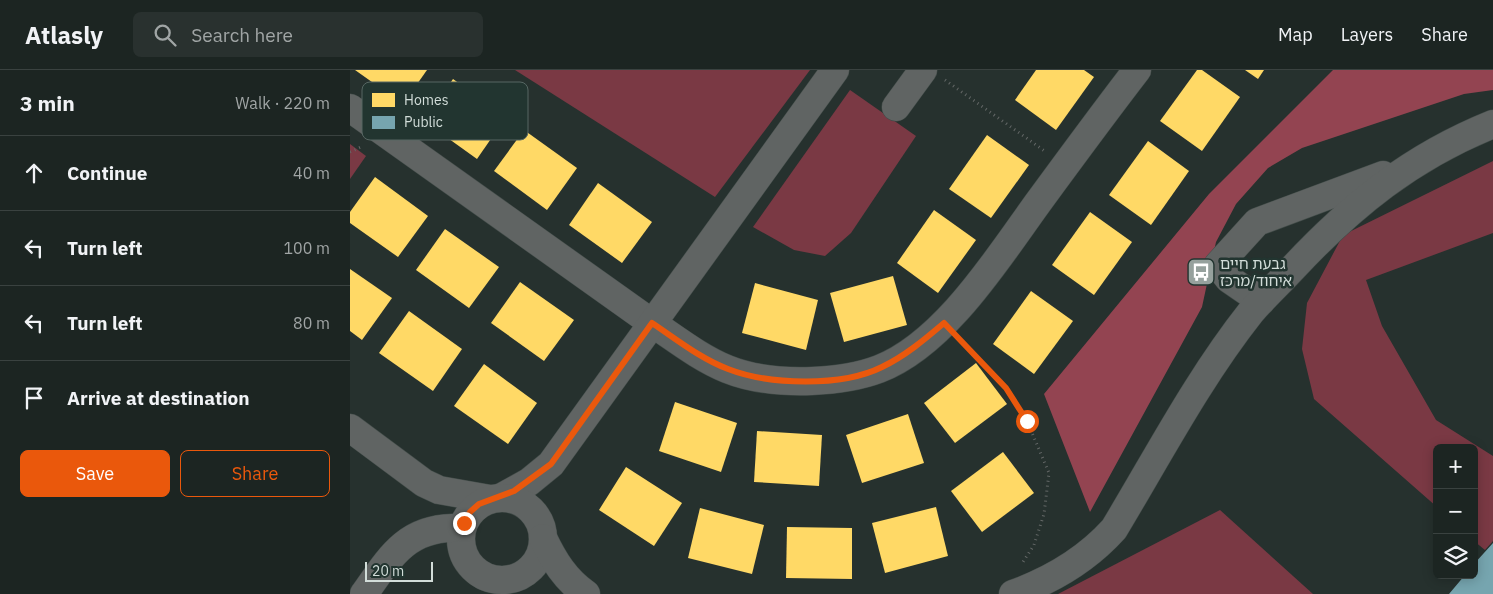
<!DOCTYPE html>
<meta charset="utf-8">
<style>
body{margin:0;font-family:"IBM Plex Sans","Noto Sans Hebrew",sans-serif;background:#29312f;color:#f1f3f6}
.controls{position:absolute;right:15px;bottom:15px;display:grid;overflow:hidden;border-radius:8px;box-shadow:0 2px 12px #0003}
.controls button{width:45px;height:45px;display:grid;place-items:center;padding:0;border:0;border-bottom:1px solid #3a4240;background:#1c2522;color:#f1f3f6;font:25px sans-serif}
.scale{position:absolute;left:15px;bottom:12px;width:68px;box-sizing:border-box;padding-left:5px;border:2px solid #d2ddd9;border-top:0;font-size:14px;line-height:18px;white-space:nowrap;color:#d2ddd9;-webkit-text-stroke:4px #223530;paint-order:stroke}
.stop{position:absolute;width:15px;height:15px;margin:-11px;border:4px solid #ea580c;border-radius:50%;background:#fff}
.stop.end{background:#ea580c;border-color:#fff;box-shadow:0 1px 5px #0008}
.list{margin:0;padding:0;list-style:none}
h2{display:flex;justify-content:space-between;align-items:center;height:65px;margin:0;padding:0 20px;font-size:21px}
h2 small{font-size:16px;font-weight:400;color:#a0a5a5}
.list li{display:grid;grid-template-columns:32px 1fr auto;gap:15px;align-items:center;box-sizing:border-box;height:75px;padding:0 20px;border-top:1px solid #3a4240}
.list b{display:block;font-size:19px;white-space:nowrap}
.list em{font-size:16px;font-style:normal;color:#a0a5a5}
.actions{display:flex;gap:10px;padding:15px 20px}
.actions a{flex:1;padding:11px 0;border:1px solid #ea580c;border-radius:8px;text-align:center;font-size:18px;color:#ea580c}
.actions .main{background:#ea580c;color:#fff}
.icon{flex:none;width:28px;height:28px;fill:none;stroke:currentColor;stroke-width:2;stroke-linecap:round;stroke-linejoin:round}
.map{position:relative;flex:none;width:1143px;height:524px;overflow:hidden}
header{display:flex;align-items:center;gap:30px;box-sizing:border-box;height:70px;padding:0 25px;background:#1c2522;border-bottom:1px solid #3a4240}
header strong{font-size:24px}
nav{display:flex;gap:28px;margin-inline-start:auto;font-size:18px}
.search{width:350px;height:45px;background:#29312f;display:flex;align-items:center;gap:12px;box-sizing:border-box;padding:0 18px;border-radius:8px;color:#a0a5a5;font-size:19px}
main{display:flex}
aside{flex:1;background:#1c2522}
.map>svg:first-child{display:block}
.green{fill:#7a3944}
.forest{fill:#934451}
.homes{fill:#ffd966}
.public{fill:#76a5af}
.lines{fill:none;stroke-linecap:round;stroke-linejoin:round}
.minor-casing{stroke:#424c49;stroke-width:29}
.path{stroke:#646867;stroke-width:3;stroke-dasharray:1 4;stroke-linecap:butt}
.minor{stroke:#606463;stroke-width:28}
.route{stroke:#ea580c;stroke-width:6}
.labels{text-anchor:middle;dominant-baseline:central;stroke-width:5;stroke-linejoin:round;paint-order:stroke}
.poi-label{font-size:15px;fill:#d2ddd9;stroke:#223530;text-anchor:start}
.key{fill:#223530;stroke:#576763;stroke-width:1}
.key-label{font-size:14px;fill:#d2ddd9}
</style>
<header>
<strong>Atlasly</strong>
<div class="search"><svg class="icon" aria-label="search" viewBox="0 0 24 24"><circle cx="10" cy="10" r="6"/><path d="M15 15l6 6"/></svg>Search here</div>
<nav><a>Map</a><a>Layers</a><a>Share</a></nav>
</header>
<main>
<aside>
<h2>3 min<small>Walk · 220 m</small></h2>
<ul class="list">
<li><svg class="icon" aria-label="ahead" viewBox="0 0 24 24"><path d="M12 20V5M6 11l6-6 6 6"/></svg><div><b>Continue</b></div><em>40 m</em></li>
<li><svg class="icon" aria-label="left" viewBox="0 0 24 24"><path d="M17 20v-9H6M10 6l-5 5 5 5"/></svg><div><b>Turn left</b></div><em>100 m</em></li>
<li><svg class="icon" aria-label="left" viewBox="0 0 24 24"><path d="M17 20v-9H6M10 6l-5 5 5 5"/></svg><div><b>Turn left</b></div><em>80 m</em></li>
<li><svg class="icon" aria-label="arrive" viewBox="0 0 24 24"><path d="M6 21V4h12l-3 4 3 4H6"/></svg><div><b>Arrive at destination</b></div></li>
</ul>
<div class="actions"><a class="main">Save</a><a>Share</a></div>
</aside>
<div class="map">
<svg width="1143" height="524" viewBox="0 0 1143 524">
<rect width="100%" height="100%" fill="#26312e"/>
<!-- green -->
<g class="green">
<polygon points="165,0 460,0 365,127"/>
<polygon points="500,20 566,66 501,163 475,186 444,180 403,157"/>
<polygon points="0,74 16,86 0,109"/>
<polygon points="1143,91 1143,163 1016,210 1032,256 1086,350 1143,386 1143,471 1135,480 1124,471 1124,378 1087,378 1087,437 964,329 952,279 957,233 993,165"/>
<polygon points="870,440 963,524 708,524"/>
</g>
<!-- forest -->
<polygon class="forest" points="983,0 1143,0 1143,20 1114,24 952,78 918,98 886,134 866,172 852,237 740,442 694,324 859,124"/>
<!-- homes -->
<g class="homes">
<polygon points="5,0 77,0 53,34"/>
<polygon points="686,0 734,0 744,7 706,60 665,30"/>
<polygon points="847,0 852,0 890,27 852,81 810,51"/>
<polygon points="895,0 914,0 908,9"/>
<polygon points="103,9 156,47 127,89 74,51"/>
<polygon points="174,60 227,98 197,140 144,101"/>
<polygon points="637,65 679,95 641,148 599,119"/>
<polygon points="798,71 839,101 801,155 759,125"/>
<polygon points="25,107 78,146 48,187 0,153 0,142"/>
<polygon points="248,113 302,152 272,193 219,155"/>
<polygon points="584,140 626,170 588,223 547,193"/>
<polygon points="740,142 782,172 744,225 702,195"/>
<polygon points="95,159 149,197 119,238 66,200"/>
<polygon points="0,199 42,228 12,270 0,261"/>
<polygon points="543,206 557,255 494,272 480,223"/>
<polygon points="170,212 224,250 194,291 141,253"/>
<polygon points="405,213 468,230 456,280 392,263"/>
<polygon points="681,221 723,251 684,304 643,274"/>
<polygon points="59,241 112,279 83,321 29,283"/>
<polygon points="626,293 657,334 605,373 574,333"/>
<polygon points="134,294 187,333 158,374 104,336"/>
<polygon points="325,332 387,353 371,402 309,381"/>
<polygon points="558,344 574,393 512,413 496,365"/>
<polygon points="407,361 472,365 469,416 404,412"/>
<polygon points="653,382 684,423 632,462 601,421"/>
<polygon points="276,397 332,433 304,476 249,440"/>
<polygon points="586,437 598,486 535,503 522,453"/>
<polygon points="350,438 414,455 402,504 338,488"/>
<polygon points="437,457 502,458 502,509 436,508"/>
</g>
<!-- public -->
<polygon class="public" points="1143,473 1143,524 1099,524 1115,505 1124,505 1124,494"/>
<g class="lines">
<!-- minor casing -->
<g class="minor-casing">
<g id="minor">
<polyline points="546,37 573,0"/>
<path d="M0 38 302 253C326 269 350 288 377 299 404 310 434 312 462 311 485 310 508 307 529 299 594 274 648 188 687 134 720 89 753 44 787 0"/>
<polyline points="911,231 879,209 868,195 907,152 1033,105"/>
<polyline points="0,358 74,413 89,420 140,429"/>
<polyline points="152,427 179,412 201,394 485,0"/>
<circle cx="152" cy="469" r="41"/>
<path d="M193 468C204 491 215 509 236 524"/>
<path d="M14 524C39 489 55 459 102 458"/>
<path d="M663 524C702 510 736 490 764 459 808 386 848 309 901 242 914 227 929 213 943 198 1002 135 1061 87 1143 54"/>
</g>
</g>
<!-- path -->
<g class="path">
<polyline points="595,10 696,82"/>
<polyline points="0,82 11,77"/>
<polyline points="610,270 657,318 677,351 699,403 694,444 684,475 673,492"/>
</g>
<!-- minor -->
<use href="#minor" class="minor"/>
</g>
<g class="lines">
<!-- route -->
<path class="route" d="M114 453 120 442 129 434 164 421 201 394 302 253C326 269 351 289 378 299 419 315 492 317 532 297 555 286 574 270 594 253L656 318 677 351"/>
</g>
<!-- icons -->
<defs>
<g id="bus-square" transform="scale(1.4375)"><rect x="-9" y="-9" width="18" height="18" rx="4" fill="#96a19d" stroke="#223530"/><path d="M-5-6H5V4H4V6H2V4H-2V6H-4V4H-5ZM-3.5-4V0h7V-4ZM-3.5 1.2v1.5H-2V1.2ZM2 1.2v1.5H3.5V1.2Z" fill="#fff"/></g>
</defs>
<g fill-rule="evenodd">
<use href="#bus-square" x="851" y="202"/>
</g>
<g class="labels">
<!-- poi labels -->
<g class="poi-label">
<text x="870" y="193">גבעת חיים<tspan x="870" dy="17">איחוד/מרכז</tspan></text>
</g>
</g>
<!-- legend -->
<rect x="12" y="12" width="166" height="58" rx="8" class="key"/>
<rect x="22" y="23" width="23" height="14" fill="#ffd966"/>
<rect x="22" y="46" width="23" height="13" fill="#76a5af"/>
<g class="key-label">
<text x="54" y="35">Homes</text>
<text x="54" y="57">Public</text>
</g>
</svg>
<div class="controls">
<button>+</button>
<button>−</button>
<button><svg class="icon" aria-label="layers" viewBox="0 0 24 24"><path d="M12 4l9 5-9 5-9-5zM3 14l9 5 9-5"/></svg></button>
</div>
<div class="scale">20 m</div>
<div class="stop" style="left:677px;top:351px"></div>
<div class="stop end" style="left:114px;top:453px"></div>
</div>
</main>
